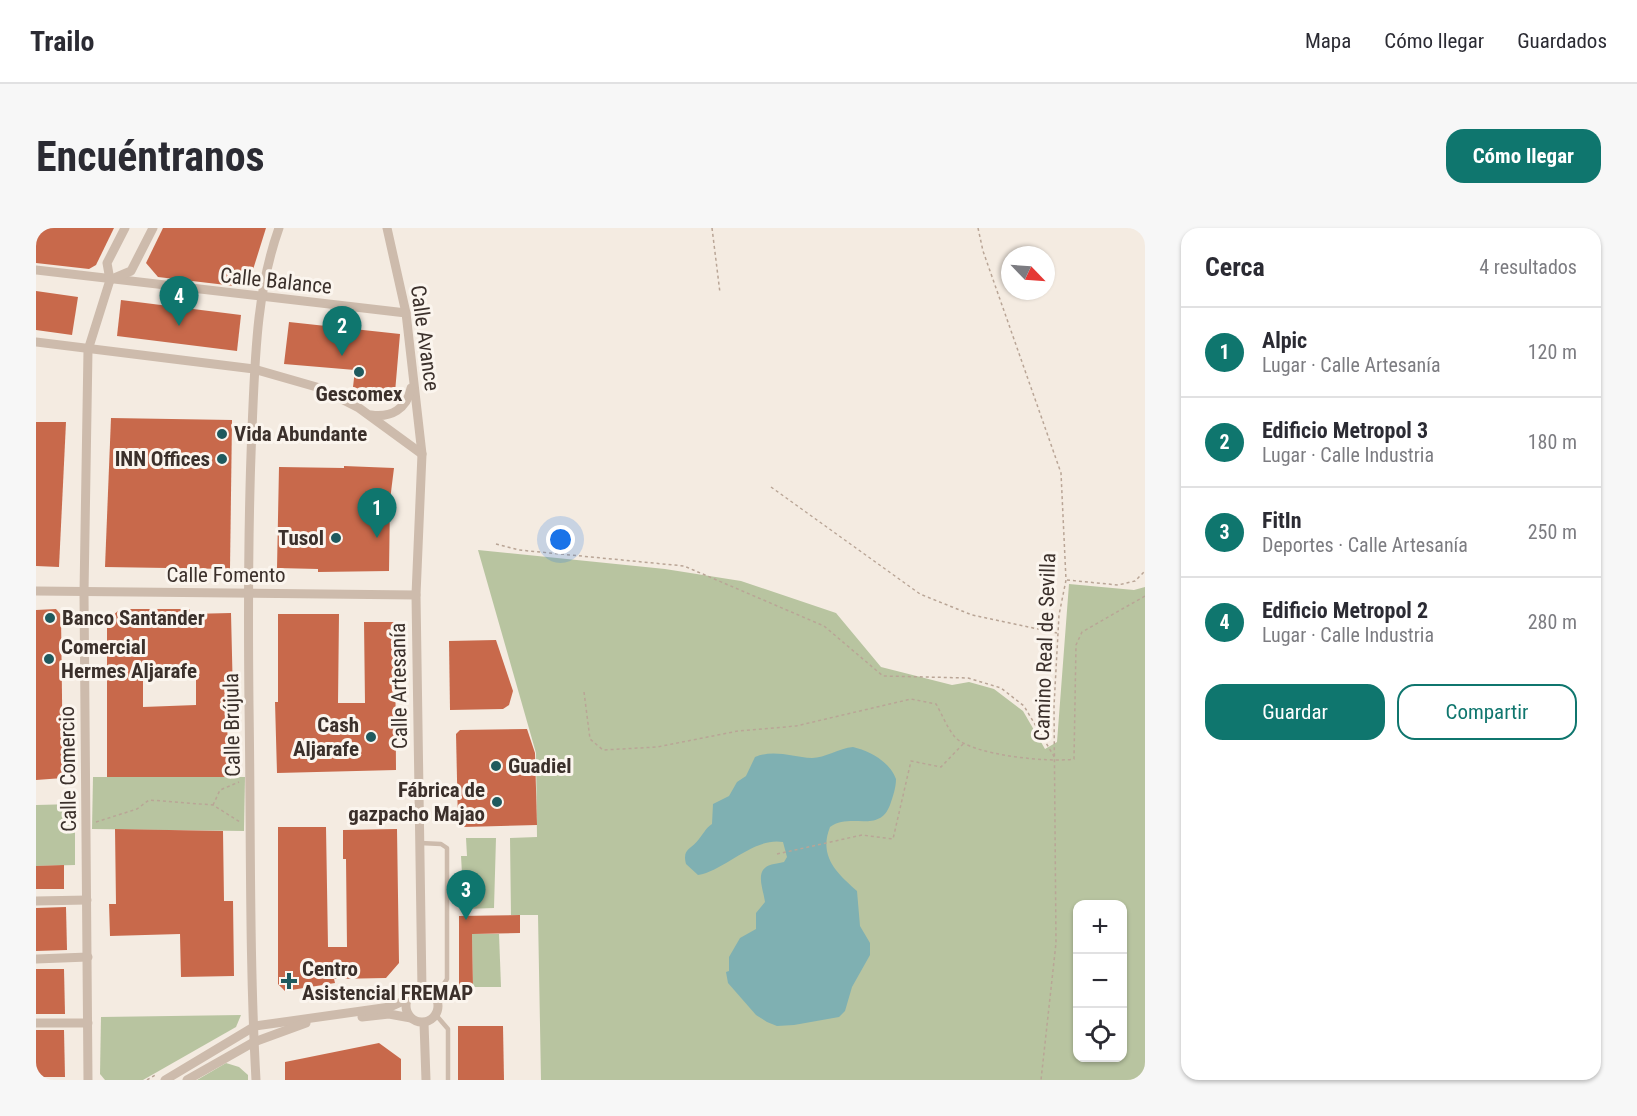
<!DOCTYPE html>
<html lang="es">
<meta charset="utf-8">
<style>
body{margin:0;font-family:"Roboto Condensed",sans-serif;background:#f7f7f7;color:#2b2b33}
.controls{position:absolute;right:18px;bottom:18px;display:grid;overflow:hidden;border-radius:12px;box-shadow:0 2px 4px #0004}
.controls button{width:54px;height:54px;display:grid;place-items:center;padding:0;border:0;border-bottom:2px solid #e1e1e2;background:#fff;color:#2b2b33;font:30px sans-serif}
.compass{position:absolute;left:965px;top:18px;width:54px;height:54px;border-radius:50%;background:#fff;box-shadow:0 2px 4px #0004;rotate:115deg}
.you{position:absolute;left:525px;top:312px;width:21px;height:21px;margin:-15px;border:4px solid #fff;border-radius:50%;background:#1a73e8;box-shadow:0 0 0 9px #1a73e833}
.badge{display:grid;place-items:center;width:39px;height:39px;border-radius:50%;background:#0f766e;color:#fff;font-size:20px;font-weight:700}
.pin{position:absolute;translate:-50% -50px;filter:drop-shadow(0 2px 3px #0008)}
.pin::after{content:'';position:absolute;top:32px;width:21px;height:18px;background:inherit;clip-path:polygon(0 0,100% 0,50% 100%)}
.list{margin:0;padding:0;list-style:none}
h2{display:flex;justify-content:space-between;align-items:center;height:78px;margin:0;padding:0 24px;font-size:26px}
h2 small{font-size:20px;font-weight:400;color:#7c7c81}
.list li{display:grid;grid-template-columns:39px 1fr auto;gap:18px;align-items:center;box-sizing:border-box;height:90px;padding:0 24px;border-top:2px solid #e1e1e2}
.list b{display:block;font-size:22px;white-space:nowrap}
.list p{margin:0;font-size:20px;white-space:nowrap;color:#7c7c81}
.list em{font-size:20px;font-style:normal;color:#7c7c81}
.actions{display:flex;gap:12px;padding:18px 24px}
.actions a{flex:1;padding:14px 0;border:2px solid #0f766e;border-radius:18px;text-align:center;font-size:21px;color:#0f766e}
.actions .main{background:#0f766e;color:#fff}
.icon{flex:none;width:33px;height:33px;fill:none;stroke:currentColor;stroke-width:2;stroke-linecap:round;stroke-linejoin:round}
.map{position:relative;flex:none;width:1109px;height:852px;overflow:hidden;border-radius:18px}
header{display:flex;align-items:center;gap:36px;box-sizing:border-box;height:84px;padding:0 30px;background:#fff;border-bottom:2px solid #e1e1e2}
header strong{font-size:28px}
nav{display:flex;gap:33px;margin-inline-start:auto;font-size:21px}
.intro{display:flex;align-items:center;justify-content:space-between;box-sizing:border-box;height:144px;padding:0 36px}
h1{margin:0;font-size:42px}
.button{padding:15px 27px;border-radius:18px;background:#0f766e;color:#fff;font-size:21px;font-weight:700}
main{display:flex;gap:36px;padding:0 36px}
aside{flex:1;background:#fff;border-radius:18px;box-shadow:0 2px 4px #0004}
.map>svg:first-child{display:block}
.green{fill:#b8c4a0;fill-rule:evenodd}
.water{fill:#7fb0b2}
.building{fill:#c8694b;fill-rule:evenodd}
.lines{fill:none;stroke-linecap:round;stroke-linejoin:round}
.path{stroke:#b9a596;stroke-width:1.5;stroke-dasharray:3 3;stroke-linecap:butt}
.lane{stroke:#cdbbac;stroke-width:4.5}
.street{stroke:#cdbbac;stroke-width:9}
.poi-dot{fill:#1f5a5e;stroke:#fbf5ee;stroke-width:2}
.labels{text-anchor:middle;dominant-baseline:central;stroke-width:6;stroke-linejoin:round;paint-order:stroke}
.street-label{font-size:21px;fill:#3b302b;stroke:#fbf5ee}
.poi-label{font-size:21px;font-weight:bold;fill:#3b302b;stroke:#fbf5ee;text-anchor:start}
</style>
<header>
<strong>Trailo</strong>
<nav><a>Mapa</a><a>Cómo llegar</a><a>Guardados</a></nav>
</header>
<div class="intro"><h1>Encuéntranos</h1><a class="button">Cómo llegar</a></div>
<main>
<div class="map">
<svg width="1109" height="852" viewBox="0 0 1109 852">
<rect width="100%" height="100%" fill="#f4ebe1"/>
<!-- green -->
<g class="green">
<path d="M442 322 629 341 705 353 800 385 845 439 916 457 933 454 958 461 987 483 1009 521 1021 514 1033 356 1098 362 1109 359V852H505L502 687H475L474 610 501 609 500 525ZM1042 676H1086V830H1042Z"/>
<polygon points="57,549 209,549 208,603 56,601"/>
<polygon points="39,576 39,637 0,638 0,577"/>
<polygon points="430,610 460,610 458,680 428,681 425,628 431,628"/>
<polygon points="436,706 463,706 465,759 437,759"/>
<polygon points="205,787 200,799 107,852 69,852 64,846 65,789"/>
<polygon points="190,835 203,839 212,847 212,852 161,852"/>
</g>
<!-- water -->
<path class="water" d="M817 519C834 523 854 534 860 551 860 560 857 568 854 577 843 606 815 584 794 599 782 629 802 646 821 663L824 698 834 715V727L816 759 809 783 803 789 758 797 741 798 731 794 720 787 692 755 690 744 693 743V729L704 710 720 701V685L729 674C727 659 717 640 738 636 742 635 745 635 748 634L751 629 747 614C717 609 690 642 662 647L650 636C646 620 655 622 663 611 668 605 669 601 676 596L677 576 693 568 701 554 710 548 719 529C738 521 756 529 776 530 789 530 803 520 817 519Z"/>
<!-- building -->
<g class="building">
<polygon points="0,0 78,0 60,37 53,41 0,35"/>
<polygon points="127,0 230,0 215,48 207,59 122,49 110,35"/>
<polygon points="0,63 42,69 36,107 0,102"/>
<polygon points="85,72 205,87 201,123 81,108"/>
<polygon points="253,94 364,106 358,176 317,159 319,142 248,136"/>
<polygon points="75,190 196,192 194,341 69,339"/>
<polygon points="0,194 30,194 23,339 0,338"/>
<polygon points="308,238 358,240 354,272 353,343 282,344 282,341 241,340 243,239 308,240"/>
<polygon points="20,381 25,387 27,550 0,552 0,382"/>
<path d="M84 381H154V386L195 385 197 469H191L192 549H71V398L73 391ZM160 441V477L107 479V442Z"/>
<polygon points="242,386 303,386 302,475 329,475 328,394 359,394 360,542 241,545 239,474 242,474"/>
<polygon points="460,412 477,463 473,477 467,481 414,482 413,413"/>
<polygon points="491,501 499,525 501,597 427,599 422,595 420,506 424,502"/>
<polygon points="242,599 290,599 292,719 311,719 310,631 307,631 307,602 361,601 363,735 350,750 298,751 299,755 249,763 242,756"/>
<polygon points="79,601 187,603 188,673 197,673 198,748 145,749 144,706 74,708 73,676 80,676"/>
<polygon points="28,637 28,661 0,661 0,638"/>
<polygon points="30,679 31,722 0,723 0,680"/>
<polygon points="484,687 484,705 436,706 437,759 423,760 423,688"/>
<polygon points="0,741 28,741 29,786 0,786"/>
<polygon points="422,798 467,798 468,852 422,852"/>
<polygon points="0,802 28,802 29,849 0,849"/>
<polygon points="343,815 365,831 365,852 249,852 249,834"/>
</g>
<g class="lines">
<!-- path -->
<g class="path">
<polyline points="676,0 684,65"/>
<polyline points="942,0 947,23 1025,245 1030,352 1023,387 1018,478 1020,715 1005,852"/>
<polyline points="735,259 884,366 936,387 1021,405"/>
<polyline points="460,316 483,322 648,338 788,398 847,448 932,450 965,460 988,478 1019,530"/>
<polyline points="1031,352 1082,357 1099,353 1109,343"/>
<path d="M548 464 554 511 567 522 621 519 702 503 760 498 875 471 900 476C906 486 911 500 919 509 935 527 1014 535 1038 531L1040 417 1046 404 1109 368"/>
<polyline points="177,577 184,562 203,554"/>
<polyline points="60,594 101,581 113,572 177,577 204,594"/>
<polyline points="741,626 826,607 857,611 875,533 905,539 928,515"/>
<polyline points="111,852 121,846"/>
</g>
<!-- lane -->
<g class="lane">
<polyline points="384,615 405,616 411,620 411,751 399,769"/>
<polyline points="400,787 412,801 412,852"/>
</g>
<!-- street -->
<g class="street">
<polyline points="351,0 370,85 386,226 380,367 386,762"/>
<polyline points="0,42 370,85"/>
<polyline points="76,51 95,43 117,0"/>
<polyline points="0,114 218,141 284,160 323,180 386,226"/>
<path d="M335 187C355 190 371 181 375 160"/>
<polyline points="0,363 380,367"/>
<polyline points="0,673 51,672"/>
<polyline points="0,731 52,729"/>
<circle cx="386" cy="778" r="16"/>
<polyline points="326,789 353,786 375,790"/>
<polyline points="0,795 52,795"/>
<polyline points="388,795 390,852"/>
<polyline points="52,852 48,365 52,122 74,52 71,35 89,0"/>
<polyline points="129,852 219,798 354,779 372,771"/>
<polyline points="151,852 218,814 270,795"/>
<path d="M220 852C213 727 215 602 213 477 212 384 212 293 216 201 219 133 220 64 243 0"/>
</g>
</g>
<!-- markers -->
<g class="poi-dot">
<circle cx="323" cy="144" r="6"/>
<circle cx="186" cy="206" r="6"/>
<circle cx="186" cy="231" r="6"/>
<circle cx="300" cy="310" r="6"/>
<circle cx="14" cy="390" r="6"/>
<circle cx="13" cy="431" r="6"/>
<circle cx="335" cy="509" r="6"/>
<circle cx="460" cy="538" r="6"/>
<circle cx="461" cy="574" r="6"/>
<path d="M250 744h6v6h6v6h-6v6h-6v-6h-6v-6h6z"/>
</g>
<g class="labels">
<!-- street labels -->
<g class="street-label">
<text transform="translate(240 53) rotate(6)">Calle Balance</text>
<text transform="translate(389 110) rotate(82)">Calle Avance</text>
<text x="190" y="347">Calle Fomento</text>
<text transform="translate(1009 419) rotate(-88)">Camino Real de Sevilla</text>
<text transform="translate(363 458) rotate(-91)">Calle Artesanía</text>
<text transform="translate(196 497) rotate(-91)">Calle Brújula</text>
<text transform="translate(32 541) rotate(-91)">Calle Comercio</text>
</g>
<!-- poi labels -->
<g class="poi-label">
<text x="323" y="166" text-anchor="middle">Gescomex</text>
<text x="198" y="206">Vida Abundante</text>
<text x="174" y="231" text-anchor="end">INN Offices</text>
<text x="288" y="310" text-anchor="end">Tusol</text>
<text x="26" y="390">Banco Santander</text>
<text x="25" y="419">Comercial<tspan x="25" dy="24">Hermes Aljarafe</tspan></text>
<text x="323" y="497" text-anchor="end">Cash<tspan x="323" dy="24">Aljarafe</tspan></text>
<text x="472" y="538">Guadiel</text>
<text x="449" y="562" text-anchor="end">Fábrica de<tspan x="449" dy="24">gazpacho Majao</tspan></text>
<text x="266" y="741">Centro<tspan x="266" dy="24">Asistencial FREMAP</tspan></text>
</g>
</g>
</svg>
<div class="controls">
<button>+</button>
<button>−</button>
<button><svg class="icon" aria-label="locate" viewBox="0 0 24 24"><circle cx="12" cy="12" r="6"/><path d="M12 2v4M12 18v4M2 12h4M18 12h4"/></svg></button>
</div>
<svg class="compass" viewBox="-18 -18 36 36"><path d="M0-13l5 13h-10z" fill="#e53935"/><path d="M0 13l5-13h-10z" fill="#7c7c81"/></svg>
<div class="you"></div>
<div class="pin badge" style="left:341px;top:310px">1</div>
<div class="pin badge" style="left:306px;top:128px">2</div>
<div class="pin badge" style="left:430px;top:692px">3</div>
<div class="pin badge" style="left:143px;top:98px">4</div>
</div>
<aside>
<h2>Cerca<small>4 resultados</small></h2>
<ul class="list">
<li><span class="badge">1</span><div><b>Alpic</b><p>Lugar · Calle Artesanía</p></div><em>120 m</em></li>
<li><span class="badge">2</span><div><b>Edificio Metropol 3</b><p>Lugar · Calle Industria</p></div><em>180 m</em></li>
<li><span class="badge">3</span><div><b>FitIn</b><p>Deportes · Calle Artesanía</p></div><em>250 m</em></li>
<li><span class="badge">4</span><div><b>Edificio Metropol 2</b><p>Lugar · Calle Industria</p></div><em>280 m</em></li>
</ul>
<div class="actions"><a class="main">Guardar</a><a>Compartir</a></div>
</aside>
</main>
